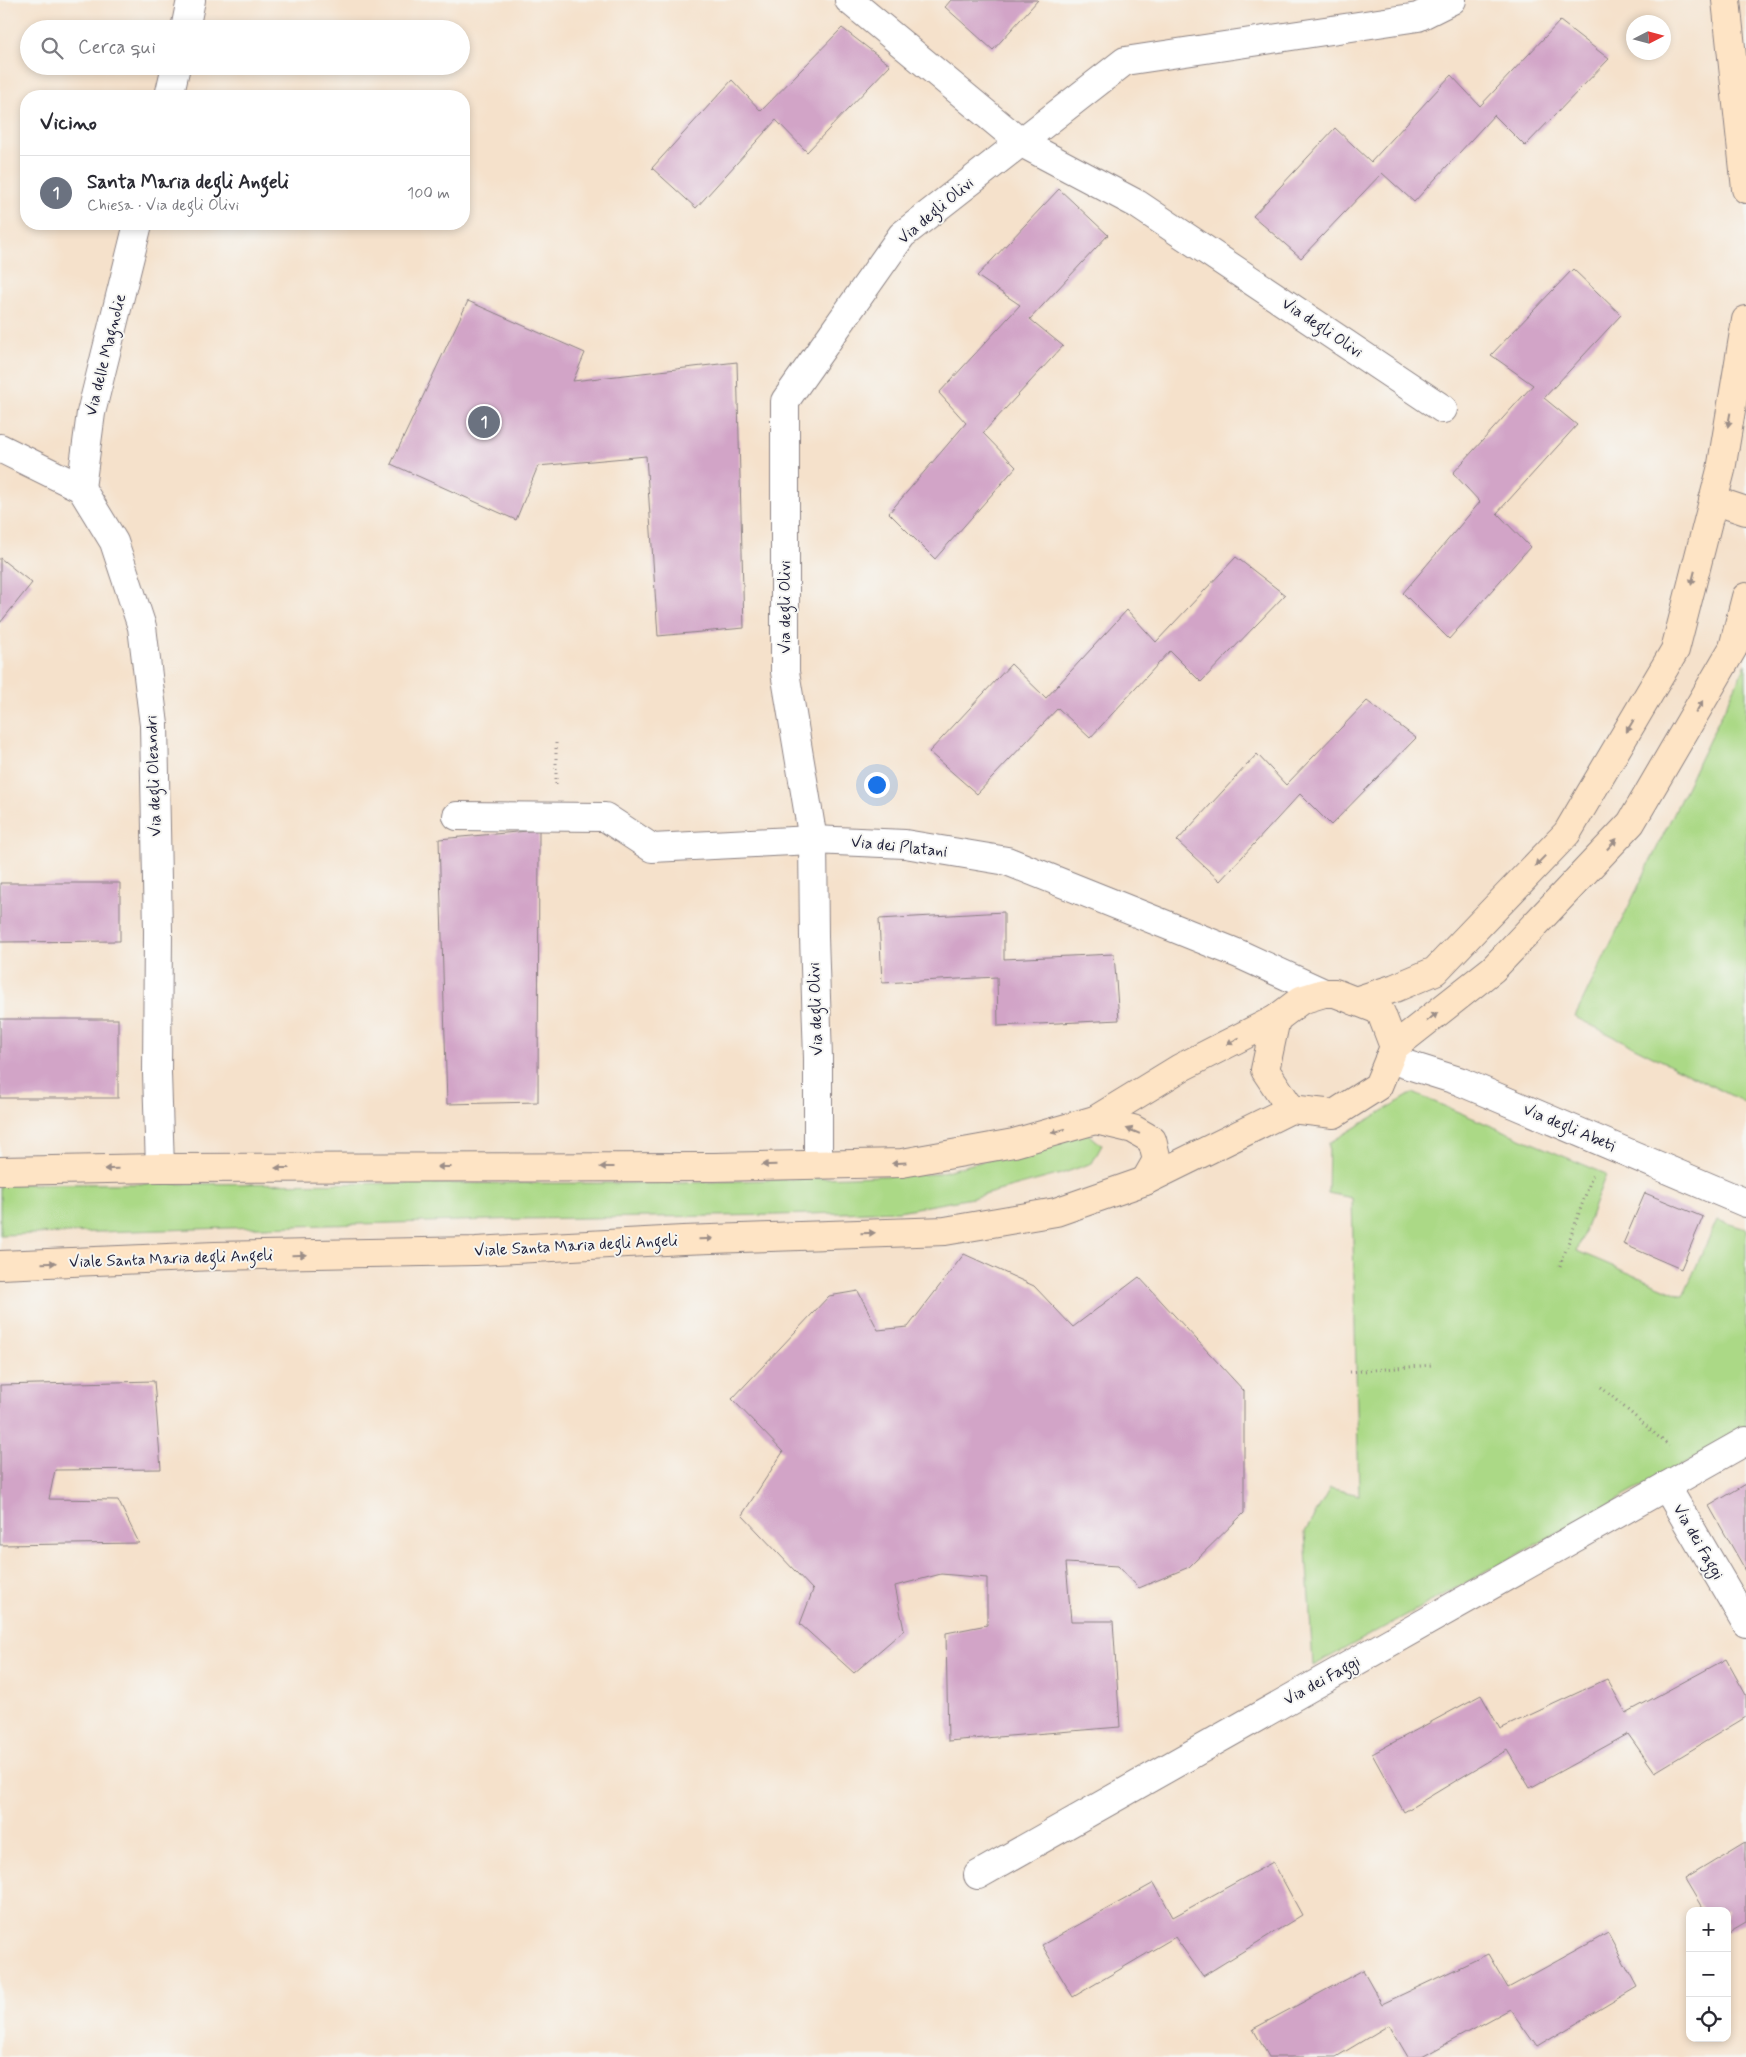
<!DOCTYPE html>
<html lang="it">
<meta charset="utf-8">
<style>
body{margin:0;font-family:Mynerve,sans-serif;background:#f7f7f7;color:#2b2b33}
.controls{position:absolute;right:15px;bottom:15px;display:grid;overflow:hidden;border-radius:10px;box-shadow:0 2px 8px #0003}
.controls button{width:45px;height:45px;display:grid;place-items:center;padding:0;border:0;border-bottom:1px solid #e1e1e2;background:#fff;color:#2b2b33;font:25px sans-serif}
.compass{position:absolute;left:1626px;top:15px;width:45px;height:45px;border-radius:50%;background:#fff;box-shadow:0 2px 8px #0003;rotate:84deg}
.you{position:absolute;left:876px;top:784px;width:18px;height:18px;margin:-12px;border:4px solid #fff;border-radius:50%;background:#1a73e8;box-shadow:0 0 0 8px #1a73e833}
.badge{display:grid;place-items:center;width:32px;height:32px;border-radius:50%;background:#b45309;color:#fff;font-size:16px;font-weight:700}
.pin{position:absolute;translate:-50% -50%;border:2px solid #fff;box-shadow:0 1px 5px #0006}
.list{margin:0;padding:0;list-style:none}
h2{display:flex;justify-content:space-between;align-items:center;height:65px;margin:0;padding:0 20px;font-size:21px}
h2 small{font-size:16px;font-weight:400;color:#7c7c81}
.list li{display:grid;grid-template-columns:32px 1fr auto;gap:15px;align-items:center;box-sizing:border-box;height:75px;padding:0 20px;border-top:1px solid #e1e1e2}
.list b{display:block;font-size:19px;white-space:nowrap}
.list p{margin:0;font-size:16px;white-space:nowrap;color:#7c7c81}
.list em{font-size:16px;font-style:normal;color:#7c7c81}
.icon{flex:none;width:28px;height:28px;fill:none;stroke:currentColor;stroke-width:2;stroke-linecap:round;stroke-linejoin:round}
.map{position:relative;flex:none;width:1746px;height:2057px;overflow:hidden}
.search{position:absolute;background:#fff;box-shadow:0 2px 8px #0003;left:20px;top:20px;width:450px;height:55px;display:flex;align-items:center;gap:12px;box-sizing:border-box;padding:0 18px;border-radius:28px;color:#7c7c81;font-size:19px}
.panel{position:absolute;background:#fff;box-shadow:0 2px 8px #0003;left:20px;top:90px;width:450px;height:140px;border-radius:20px}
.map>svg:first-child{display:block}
.green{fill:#abd986;stroke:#667e60}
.building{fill:#d2a4c7}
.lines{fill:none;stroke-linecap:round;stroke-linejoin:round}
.street-casing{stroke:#8c8283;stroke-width:30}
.secondary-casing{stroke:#8c8283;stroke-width:30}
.path{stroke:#8c8283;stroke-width:3;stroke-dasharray:1 4;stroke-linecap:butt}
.street{stroke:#fff;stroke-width:28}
.secondary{stroke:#fee4c5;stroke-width:28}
.oneway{fill:#9b8d87}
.labels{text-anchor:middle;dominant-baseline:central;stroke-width:4;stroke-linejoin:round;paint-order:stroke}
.street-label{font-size:16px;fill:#22223b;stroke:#f6f6f2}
</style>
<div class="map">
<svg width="1746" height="2057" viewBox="0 0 1746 2057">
<rect width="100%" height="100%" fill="#f6f6f2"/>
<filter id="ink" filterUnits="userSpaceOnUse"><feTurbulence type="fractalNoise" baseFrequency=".02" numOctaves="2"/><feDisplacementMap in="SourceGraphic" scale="10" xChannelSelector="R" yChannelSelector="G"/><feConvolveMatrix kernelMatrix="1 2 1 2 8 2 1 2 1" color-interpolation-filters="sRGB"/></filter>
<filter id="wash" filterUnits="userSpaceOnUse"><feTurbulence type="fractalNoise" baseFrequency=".0096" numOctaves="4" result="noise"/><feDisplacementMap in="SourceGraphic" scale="20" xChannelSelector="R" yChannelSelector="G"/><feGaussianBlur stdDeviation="1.12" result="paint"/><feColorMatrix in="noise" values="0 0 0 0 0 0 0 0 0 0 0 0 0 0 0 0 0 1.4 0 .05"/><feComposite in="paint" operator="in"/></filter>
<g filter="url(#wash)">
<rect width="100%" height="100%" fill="#f5e1cb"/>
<!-- green -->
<g class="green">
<polygon points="1746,664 1746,1103 1575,1017"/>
<polygon points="1413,1093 1606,1174 1577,1251 1683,1296 1717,1220 1746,1229 1746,1430 1313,1666 1305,1532 1330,1488 1359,1495 1352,1198 1328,1193 1329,1143"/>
<polygon points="1087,1133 1102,1145 1092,1163 1061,1174 972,1198 899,1211 777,1215 523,1219 0,1235 0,1184 681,1183 935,1174"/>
</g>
<g id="blocks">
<!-- building -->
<g class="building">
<polygon points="951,0 1038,0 993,50 945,7"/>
<polygon points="1560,21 1609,59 1525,146 1494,115 1414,202 1382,173 1301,258 1253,216 1335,128 1371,162 1451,75 1480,106"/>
<polygon points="842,28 890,65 807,152 776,120 696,208 652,168 732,80 761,111"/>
<polygon points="1059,189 1108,235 1030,319 1063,346 983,433 1016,467 935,559 889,513 966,423 939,393 1020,305 977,276"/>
<polygon points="1573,269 1621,315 1544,398 1577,425 1497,513 1530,547 1449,639 1403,593 1480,502 1453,473 1533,385 1491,355"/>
<polygon points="468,301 585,353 573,381 737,362 744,628 658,636 646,456 538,466 516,520 391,464"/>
<polygon points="1236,557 1285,595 1201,682 1170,651 1090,738 1058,708 977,794 929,752 1011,664 1046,698 1127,610 1156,642"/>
<polygon points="0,558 32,583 0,623"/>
<polygon points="1367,701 1416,738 1331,825 1300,794 1220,881 1177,841 1257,754 1286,785"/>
<polygon points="539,830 538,1102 447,1104 439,839"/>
<polygon points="0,883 120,883 120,941 0,942"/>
<polygon points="1004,912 1004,959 1114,954 1119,1020 998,1026 997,977 882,983 879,919"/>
<rect x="0" y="1019" width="118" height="79"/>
<polygon points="1645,1193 1703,1217 1681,1269 1623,1244"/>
<polygon points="964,1254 1034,1286 1073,1327 1139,1277 1244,1391 1244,1513 1189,1567 1139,1588 1118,1566 1066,1563 1071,1621 1113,1621 1120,1727 948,1741 946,1633 987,1625 987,1578 941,1574 895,1586 904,1630 854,1673 800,1624 813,1590 742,1515 783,1452 732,1399 829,1296 858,1291 878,1330 908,1327"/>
<polygon points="154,1381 161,1469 55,1470 49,1499 118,1500 139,1543 0,1545 0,1385"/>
<polygon points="1746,1484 1746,1571 1709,1506"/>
<polygon points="1726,1659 1746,1695 1746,1717 1655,1772 1628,1734 1530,1788 1507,1750 1404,1812 1372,1754 1481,1695 1500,1729 1607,1679 1626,1713"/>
<polygon points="1746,1842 1746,1922 1727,1933 1727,1911 1704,1911 1685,1879"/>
<polygon points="1273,1862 1302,1915 1203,1976 1175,1937 1073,1997 1042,1945 1154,1883 1173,1917"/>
<polygon points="1608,1933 1637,1987 1537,2047 1510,2009 1422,2057 1408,2057 1389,2025 1336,2057 1269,2057 1253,2029 1363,1970 1382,2004 1488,1954 1508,1988"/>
</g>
</g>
</g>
<g filter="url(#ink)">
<use href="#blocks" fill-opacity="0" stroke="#8c8283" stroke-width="1"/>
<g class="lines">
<!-- street casing -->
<g class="street-casing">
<g id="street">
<polyline points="849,0 1020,142 1137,204 1443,409"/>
<polyline points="185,29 191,0"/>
<polyline points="169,96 176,66"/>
<polyline points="0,448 81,488 114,542 142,627 154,725 158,931 157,1073 160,1168"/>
<polyline points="81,488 91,413 138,224"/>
<polyline points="457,816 605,817 652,848 813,840 905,844 1007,861 1239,954 1324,993"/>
<polyline points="1389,1059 1459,1081 1746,1203"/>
<polyline points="818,1164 818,1058 814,937 813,840 785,672 785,401 902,235 1125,61 1418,17 1452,0"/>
<polyline points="1666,1486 1746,1623"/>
<polyline points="978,1875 1746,1441"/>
</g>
</g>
<!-- secondary casing -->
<g class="secondary-casing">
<g id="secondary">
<polyline points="1726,0 1746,189"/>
<polyline points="1713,500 1746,511"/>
<polyline points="1355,1001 1395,988 1435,971 1567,833 1675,650 1721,470 1746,320"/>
<polyline points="1276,1019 1265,1070 1291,1109"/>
<polyline points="1095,1120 1133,1129 1152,1140 1157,1160 1145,1181"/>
<polyline points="0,1171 160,1168 714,1167 902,1163 1014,1143 1095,1120 1180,1068 1276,1019 1301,1000 1324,993 1335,993 1376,1009 1381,1013 1394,1047"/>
<polyline points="0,1265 215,1256 476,1251 683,1240 945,1231 1056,1212 1145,1181 1291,1109 1334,1114 1378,1086 1394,1047 1493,969 1631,823 1733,648 1746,597"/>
</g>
</g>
<!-- path -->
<g class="path">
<polyline points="556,743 556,785"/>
<polyline points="1560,1266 1593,1174"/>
<polyline points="1350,1372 1432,1365"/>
<polyline points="1601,1387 1669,1446"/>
</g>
<!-- street -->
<use href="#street" class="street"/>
<!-- secondary -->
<use href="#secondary" class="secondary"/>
</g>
<!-- one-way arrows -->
<defs><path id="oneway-solid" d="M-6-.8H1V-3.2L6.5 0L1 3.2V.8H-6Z" transform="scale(1.25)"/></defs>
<g class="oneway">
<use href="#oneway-solid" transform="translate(1729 420) rotate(100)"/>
<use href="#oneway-solid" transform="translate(1693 578) rotate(104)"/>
<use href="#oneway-solid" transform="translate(1699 707) rotate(-60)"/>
<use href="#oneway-solid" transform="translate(1630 726) rotate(121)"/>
<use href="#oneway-solid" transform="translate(1612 844) rotate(-47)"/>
<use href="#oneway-solid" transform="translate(1540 861) rotate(134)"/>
<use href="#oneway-solid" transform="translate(1432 1017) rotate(-38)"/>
<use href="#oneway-solid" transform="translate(1233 1041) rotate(153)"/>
<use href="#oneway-solid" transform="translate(1058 1131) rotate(164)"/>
<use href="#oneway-solid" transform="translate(1133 1131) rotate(-158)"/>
<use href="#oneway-solid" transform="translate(899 1163) rotate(177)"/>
<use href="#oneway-solid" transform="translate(769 1165) rotate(178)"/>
<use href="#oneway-solid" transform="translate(444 1167) rotate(180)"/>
<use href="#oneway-solid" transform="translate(607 1167) rotate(-180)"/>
<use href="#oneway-solid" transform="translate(282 1168) rotate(180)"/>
<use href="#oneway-solid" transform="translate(111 1169) rotate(179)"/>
<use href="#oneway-solid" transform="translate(868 1233) rotate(-2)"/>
<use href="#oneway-solid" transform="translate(706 1239) rotate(-2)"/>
<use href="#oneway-solid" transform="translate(299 1255) rotate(-1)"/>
<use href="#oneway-solid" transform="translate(49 1263) rotate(-2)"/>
</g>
</g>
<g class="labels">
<!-- street labels -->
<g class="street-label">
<text transform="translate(936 211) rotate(-40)">Via degli Olivi</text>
<text transform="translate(1322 328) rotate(34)">Via degli Olivi</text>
<text transform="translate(106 355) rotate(-76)">Via delle Magnolie</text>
<text transform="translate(785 607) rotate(-90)">Via degli Olivi</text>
<text transform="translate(154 776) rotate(-92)">Via degli Oleandri</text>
<text transform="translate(899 847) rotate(6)">Via dei Platani</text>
<text transform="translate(816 1009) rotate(-92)">Via degli Olivi</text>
<text transform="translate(1569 1128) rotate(23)">Via degli Abeti</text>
<text transform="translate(576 1246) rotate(-3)">Viale Santa Maria degli Angeli</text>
<text transform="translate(171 1259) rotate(-2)">Viale Santa Maria degli Angeli</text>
<text transform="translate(1698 1542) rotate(60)">Via dei Faggi</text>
<text transform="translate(1322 1681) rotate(-29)">Via dei Faggi</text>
</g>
</g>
</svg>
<div class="controls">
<button>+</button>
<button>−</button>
<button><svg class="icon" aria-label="locate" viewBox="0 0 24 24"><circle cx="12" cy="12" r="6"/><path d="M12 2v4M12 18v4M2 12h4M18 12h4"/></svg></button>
</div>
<svg class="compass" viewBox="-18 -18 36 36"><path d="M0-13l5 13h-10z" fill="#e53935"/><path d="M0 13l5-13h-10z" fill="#7c7c81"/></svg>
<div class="you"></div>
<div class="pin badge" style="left:484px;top:422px;background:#6b7280">1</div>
<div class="search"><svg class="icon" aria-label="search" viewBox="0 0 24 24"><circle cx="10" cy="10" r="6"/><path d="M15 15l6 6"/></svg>Cerca qui</div>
<section class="panel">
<h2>Vicino<small></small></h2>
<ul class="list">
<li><span class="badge" style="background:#6b7280">1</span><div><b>Santa Maria degli Angeli</b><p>Chiesa · Via degli Olivi</p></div><em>100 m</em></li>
</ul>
</section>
</div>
